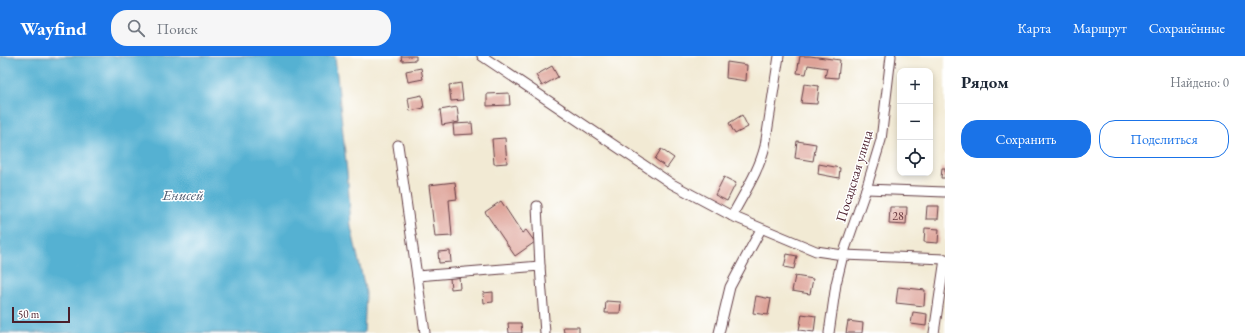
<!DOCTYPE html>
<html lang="ru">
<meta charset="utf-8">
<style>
body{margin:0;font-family:"EB Garamond",serif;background:#f6f6f7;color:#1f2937}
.controls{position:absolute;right:12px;top:12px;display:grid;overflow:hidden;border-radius:8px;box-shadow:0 2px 6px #0003}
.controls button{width:36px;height:36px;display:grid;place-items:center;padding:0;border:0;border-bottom:1px solid #e0e1e3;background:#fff;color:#1f2937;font:20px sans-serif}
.scale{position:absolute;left:12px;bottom:10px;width:58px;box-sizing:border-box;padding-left:4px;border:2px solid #4a1f2b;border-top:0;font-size:11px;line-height:14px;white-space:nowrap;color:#4a1f2b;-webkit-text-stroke:3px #fff;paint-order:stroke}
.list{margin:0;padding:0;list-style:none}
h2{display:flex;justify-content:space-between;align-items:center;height:52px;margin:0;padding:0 16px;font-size:17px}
h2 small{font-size:13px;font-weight:400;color:#747a83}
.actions{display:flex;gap:8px;padding:12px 16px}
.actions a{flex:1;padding:9px 0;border:1px solid #1a73e8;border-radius:16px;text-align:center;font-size:14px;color:#1a73e8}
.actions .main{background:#1a73e8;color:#fff}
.icon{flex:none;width:22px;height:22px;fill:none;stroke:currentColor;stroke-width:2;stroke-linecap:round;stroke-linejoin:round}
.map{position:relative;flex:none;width:945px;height:277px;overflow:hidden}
header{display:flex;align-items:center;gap:24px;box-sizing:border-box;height:56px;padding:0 20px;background:#1a73e8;color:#fff}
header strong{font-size:19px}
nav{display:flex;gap:22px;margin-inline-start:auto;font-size:14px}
.search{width:280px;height:36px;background:#f6f6f7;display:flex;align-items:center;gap:10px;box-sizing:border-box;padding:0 14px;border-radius:16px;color:#747a83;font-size:15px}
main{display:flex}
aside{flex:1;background:#fff}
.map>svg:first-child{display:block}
.water{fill:#54b1d2;stroke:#4f687e}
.building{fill:#dea398}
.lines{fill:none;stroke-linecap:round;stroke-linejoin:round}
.minor-casing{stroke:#633d44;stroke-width:11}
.minor{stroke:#fff;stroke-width:9}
.labels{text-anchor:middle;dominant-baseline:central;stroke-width:3;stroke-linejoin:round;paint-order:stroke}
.number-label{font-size:12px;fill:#6f4046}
.street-label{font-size:14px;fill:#4a1f2b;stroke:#fff}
.water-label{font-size:15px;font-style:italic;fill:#4e596e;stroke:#fff}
</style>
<header>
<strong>Wayfind</strong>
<div class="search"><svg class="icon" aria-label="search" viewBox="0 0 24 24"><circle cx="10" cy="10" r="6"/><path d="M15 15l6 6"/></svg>Поиск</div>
<nav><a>Карта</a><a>Маршрут</a><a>Сохранённые</a></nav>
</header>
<main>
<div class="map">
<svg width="945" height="277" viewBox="0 0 945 277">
<rect width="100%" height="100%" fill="#fff"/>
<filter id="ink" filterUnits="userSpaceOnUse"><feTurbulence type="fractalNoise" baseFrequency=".025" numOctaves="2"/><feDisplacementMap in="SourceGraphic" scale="8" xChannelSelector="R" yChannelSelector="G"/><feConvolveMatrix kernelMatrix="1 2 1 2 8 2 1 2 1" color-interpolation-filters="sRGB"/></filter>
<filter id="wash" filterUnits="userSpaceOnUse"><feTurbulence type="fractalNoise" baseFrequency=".012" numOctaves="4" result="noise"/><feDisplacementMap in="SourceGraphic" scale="16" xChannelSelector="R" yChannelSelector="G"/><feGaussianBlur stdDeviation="0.9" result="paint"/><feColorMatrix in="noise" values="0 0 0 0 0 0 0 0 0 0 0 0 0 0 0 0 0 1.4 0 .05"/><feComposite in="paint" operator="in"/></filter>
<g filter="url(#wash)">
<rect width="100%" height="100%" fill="#f2ead4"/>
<!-- water -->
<polygon class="water" points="0,0 335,0 348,126 351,171 366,237 364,277 0,277"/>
<g id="blocks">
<!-- building -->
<g class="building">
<polygon points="401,0 416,0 416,4 402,5"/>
<polygon points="800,0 810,0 840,4 838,22 825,21 827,12 808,9 806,18 797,17"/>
<polygon points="727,6 747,9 746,25 726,22"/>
<polygon points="552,10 558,21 542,30 536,19"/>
<polygon points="421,12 423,23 408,26 406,15"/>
<polygon points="461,27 463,44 451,45 449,29"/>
<polygon points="804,28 819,30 817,48 801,47"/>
<polygon points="509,37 510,49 487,50 487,38"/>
<polygon points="422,39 424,52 410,55 408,42"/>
<polygon points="457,51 459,66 442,69 440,54"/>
<polygon points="742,59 748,71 735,78 729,67"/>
<polygon points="472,67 473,78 454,79 453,68"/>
<polygon points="505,82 507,107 494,108 492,83"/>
<polygon points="797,85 816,88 813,105 795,102"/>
<polygon points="661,93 674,102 667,112 655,103"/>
<polygon points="819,108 840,112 839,122 818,118"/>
<polygon points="942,112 945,112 945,122 941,122"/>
<polygon points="724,121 736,127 727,145 715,139"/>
<polygon points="455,126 457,143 449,144 452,180 435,181 429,129"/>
<polygon points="501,145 522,177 526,174 535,186 515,200 485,156"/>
<polygon points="927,150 939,150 938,163 926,163"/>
<polygon points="890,151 907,151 906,169 889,168"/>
<polygon points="925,172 939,173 938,187 924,186"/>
<polygon points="450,195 451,206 439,207 438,196"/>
<polygon points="787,198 797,200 794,213 784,211"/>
<polygon points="795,220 813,223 810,238 792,235"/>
<polygon points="459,221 460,232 451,233 450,222"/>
<polygon points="898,231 925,234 924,250 896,247"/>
<polygon points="493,236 493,246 484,247 483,237"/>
<polygon points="756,240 771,243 768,259 753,257"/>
<polygon points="606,245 621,246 620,257 605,257"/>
<polygon points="913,256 927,258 926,270 911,268"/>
<polygon points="802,258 816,260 814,276 799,274"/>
<polygon points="848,265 863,267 862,277 846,277"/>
<polygon points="508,267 521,267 522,277 509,277"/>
<polygon points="563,271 579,271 579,277 564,277"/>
</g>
</g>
</g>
<g filter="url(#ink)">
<use href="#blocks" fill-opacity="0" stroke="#633d44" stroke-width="1"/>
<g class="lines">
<!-- minor casing -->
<g class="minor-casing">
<g id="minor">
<polyline points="482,0 672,128 732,160"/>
<path d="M779 0 765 90C759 115 744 137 732 160L816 195 843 199 945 203"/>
<polyline points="398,89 417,220"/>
<polyline points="866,133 945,136"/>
<polyline points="537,150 540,210"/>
<polyline points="425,277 417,220 540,210 545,277"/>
<polyline points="719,277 730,231 761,173"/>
<polyline points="829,277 836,228 843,199 866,133 881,84 891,0"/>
<polyline points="934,277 945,203"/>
</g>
</g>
<!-- minor -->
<use href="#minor" class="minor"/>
</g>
</g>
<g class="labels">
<!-- number labels -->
<g class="number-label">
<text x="898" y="160">28</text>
</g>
<!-- street labels -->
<g class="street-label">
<text transform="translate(854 120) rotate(-73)">Посадская улица</text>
</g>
<!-- water labels -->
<g class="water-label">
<text x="183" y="138">Енисей</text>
</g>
</g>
</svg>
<div class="controls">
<button>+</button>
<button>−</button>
<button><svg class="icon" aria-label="locate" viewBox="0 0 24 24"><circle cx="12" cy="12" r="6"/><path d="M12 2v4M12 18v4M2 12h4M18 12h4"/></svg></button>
</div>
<div class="scale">50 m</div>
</div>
<aside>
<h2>Рядом<small>Найдено: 0</small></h2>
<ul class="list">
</ul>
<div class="actions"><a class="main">Сохранить</a><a>Поделиться</a></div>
</aside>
</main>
